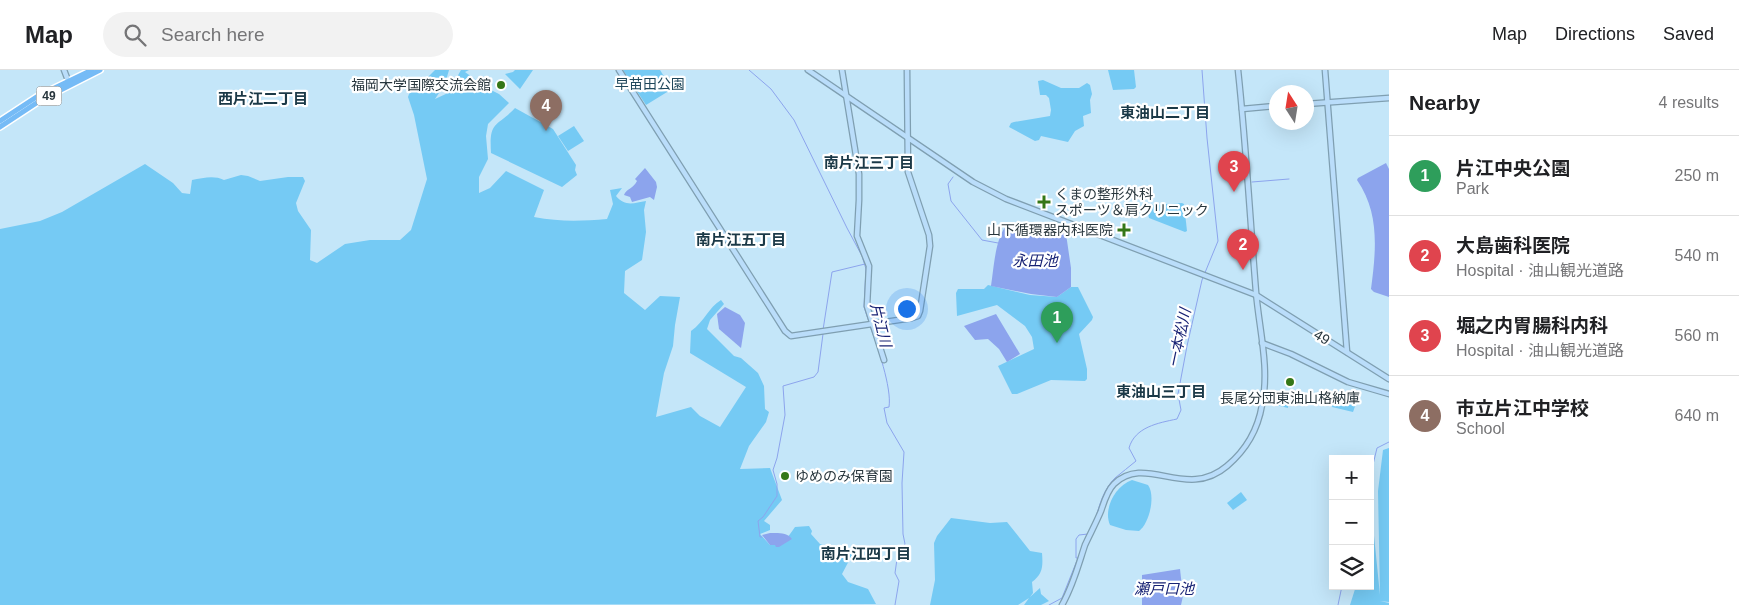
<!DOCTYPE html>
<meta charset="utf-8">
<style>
body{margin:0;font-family:Helvetica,"Noto Sans JP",sans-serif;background:#f2f2f2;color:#202124}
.controls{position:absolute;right:15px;bottom:15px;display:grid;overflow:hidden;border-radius:0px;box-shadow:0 5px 20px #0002}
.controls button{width:45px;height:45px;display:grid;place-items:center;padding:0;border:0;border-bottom:1px solid #e0e0e0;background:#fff;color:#202124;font:25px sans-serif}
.compass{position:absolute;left:1269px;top:15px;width:45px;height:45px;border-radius:50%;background:#fff;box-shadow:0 5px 20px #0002;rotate:348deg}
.you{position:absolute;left:906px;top:238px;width:18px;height:18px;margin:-12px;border:4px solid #fff;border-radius:50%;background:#1a73e8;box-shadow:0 0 0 8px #1a73e833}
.badge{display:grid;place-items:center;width:32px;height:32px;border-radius:50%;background:#357717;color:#fff;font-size:16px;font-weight:700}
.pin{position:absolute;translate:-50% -41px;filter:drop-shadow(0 1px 2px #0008)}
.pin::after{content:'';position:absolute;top:26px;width:18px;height:15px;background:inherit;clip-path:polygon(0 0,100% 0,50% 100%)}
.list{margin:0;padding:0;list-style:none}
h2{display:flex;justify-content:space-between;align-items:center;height:65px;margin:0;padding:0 20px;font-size:21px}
h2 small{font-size:16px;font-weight:400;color:#757577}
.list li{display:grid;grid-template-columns:32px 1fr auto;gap:15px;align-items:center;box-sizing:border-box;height:80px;padding:0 20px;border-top:1px solid #e0e0e0}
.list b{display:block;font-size:19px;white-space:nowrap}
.list p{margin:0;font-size:16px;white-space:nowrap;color:#757577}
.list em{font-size:16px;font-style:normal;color:#757577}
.icon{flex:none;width:28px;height:28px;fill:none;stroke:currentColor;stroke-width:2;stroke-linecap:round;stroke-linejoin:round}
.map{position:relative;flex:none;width:1389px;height:535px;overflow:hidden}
header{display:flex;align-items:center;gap:30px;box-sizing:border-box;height:70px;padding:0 25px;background:#fff;border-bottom:1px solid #e0e0e0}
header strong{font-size:24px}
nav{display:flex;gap:28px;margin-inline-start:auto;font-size:18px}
.search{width:350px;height:45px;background:#f2f2f2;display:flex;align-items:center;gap:12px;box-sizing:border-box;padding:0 18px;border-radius:28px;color:#757577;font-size:19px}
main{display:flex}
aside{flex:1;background:#fff}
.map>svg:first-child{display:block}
.green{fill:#75caf4}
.water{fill:#8ca4ed}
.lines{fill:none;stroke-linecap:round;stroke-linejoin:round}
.stream{stroke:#8ca4ed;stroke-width:1}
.secondary-casing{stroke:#7f9fb1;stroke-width:7}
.primary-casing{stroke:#fff;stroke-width:8}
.secondary{stroke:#baddfa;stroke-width:4.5}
.primary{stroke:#75bbf6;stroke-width:5}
.poi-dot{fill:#357717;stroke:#fff;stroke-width:2}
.labels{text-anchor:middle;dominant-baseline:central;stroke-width:4.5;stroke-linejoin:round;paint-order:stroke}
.shield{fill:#fff;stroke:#687277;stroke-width:1}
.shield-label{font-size:12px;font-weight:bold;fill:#28363d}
.park-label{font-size:14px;fill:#1f475b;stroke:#fff}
.poi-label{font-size:14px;fill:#28363d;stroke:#fff;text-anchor:end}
.street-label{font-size:14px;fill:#28363d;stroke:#fff}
.neighbourhood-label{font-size:15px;font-weight:bold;fill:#1b3947;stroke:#fff}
.water-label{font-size:15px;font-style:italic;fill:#172274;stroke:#fff}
</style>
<header>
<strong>Map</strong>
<div class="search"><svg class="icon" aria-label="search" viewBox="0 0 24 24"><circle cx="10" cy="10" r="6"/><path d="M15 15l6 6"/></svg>Search here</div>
<nav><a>Map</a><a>Directions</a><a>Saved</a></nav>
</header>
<main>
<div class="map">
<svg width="1389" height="535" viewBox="0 0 1389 535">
<rect width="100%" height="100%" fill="#c4e6f9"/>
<!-- green -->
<g class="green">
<path d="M435 0H449L445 14 435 29 448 23 461 0H469L465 2 487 18 499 24 509 33 488 54 486 66 488 89 479 107V123L490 118 506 101 544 120 534 147C560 152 582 151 607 149L613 134 610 120 622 118 616 126C625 137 634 133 646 131L644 140 646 162 642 190 625 201 624 223 645 240 660 226 680 227 675 255 673 276 664 303 656 347 691 337 700 346 720 357 746 317 690 283 691 261C705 251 708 238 721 230L724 234 710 250 707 259 734 286 741 288 758 303 764 316 765 339 769 342 766 352 749 376 740 399 770 398 782 430 764 451 770 455V460L760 464 770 475C783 476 788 467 795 457L809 456 812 461 811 464 820 474 828 477H840L852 485 842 504 848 512 868 519 876 534 0 535V159L40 151 62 142 145 94 173 113 182 123 190 124 192 110C203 108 214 105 224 110L241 105 248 106 260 111 288 107H303L305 111 296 133 298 141 311 160 310 190 317 193 345 174 370 170H400L411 160 427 109 414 45 408 27 412 15 427 8Z"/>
<polygon points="515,0 533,0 520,19 505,4 513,2"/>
<polygon points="623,0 660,0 672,19 646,35"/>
<polygon points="1108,0 1134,0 1136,17 1134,19 1113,20"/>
<polygon points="1043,10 1061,18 1079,18 1087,13 1090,15 1092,24 1090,30 1091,43 1083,46 1084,56 1075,61 1068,72 1041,66 1039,70 1035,71 1009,57 1011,53 1014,52 1050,46 1051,40 1049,28 1046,25 1040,25 1038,11"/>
<path d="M515 38 553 59 576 95 575 100 577 105 562 117 491 83C489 50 496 58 515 38Z"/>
<polygon points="574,56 584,71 568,81 558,66"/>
<polygon points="1182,133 1184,134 1187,161 1185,162 1149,148 1148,144 1151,135"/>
<polygon points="988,215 1030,225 1057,227 1071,217 1078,217 1093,247 1092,250 1079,264 1087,299 1087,309 1085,311 1051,310 1017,324 1012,324 998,296 1034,279 1032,267 1025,256 997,235 957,246 956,223 958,219 984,219"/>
<polygon points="1273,320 1289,323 1288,338 1272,334"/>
<polygon points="1336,325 1357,331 1353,342 1332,337"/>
<polygon points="1389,378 1389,532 1380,531 1389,533 1389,535 1350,535 1356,516 1370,516 1370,449 1372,446 1380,525 1378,421 1383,380"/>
<path d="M1132 410 1148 415C1156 426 1149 454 1139 461L1126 460 1110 455C1103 439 1115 416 1132 410Z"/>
<polygon points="1241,422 1247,430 1233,440 1227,433"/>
<path d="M951 448 990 453 1007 452 1030 481 1042 483C1043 496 1043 504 1032 512L1033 523 1030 527 1040 518 1041 524 1049 531 1041 535H1024L1029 528 1018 535H930L935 510 934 473 937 466Z"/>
</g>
<!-- water -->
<g class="water">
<path d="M1386 93 1389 99V227L1374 222 1371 219C1376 181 1380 143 1357 110L1358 108Z"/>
<path d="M645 98 656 112 657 117 654 130 650 127 632 132 630 127 624 125C626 119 634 118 637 111L635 109Z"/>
<path d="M1008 154 1029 156 1060 155 1065 157 1071 198V217L1057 227 1031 224 991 216C994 198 995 166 1008 154Z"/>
<polygon points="725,237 740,245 745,253 741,278 719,259 717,244"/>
<polygon points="996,244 1020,284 1007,292 999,279 988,269 975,270 964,256"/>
<path d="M770 463C778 463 787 462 792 469L779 477H776L775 475H770L762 465Z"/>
<polygon points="1180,499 1183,526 1181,535 1142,535 1142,505"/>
</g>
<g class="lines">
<!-- stream -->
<g class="stream">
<polyline points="749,0 771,19 794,50 847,158 862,186 866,199 864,237 869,252"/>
<polyline points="953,107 948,114 951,131 982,170 998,173"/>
<polyline points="1252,112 1289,109"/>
<path d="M870 256C877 275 892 318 889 337L884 338 887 353 904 382 902 413 903 464 905 474 897 489 895 503 899 511 895 535"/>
<polyline points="823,260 832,202 865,194"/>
<polyline points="1370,407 1377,378 1389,372"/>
<path d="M1096 447C1100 433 1104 419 1115 408 1122 402 1129 397 1136 391L1129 378C1135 357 1158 353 1177 349L1181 340 1178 324 1187 276 1202 210 1218 171 1207 68 1202 0"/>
<polyline points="762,467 760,467 758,451 763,447 777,426 777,414 773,400 777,388 785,345 783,316 814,307 818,302 823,264"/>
<polyline points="1049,535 1062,528 1078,488 1076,488 1076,469 1079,465 1088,464"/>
<polyline points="1338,535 1342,516"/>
</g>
<!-- secondary casing -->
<g class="secondary-casing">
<g id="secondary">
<polyline points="64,0 69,13"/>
<polyline points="619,0 785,261 791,266 912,248 918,246 920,241 930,176 929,165 908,102 907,0"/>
<polyline points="808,0 973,112 1006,129 1256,225 1389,309"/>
<polyline points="842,0 859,104 859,130 857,166 869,196 867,236 884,290"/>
<polyline points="1325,0 1347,282"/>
<polyline points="1306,34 1389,28"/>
<polyline points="1242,39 1276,36"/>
<polyline points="1262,273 1291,284 1348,312 1389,324"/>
<path d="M1062 535C1073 516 1078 496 1085 475 1090 464 1096 453 1101 441 1104 432 1107 421 1114 414 1146 383 1186 431 1227 396 1246 380 1258 359 1262 335 1270 298 1259 259 1256 222 1250 148 1246 74 1238 0"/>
</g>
</g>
<!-- primary casing -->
<g class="primary-casing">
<g id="primary">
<polyline points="0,51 38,26 92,0"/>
<polyline points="0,57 41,30 100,0"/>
</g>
</g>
<!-- secondary -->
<use href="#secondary" class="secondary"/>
<!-- primary -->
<use href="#primary" class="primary"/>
</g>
<!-- markers -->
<g class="poi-dot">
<circle cx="501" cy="15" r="5"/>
<path d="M1041.5 124.5h5v5h5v5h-5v5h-5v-5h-5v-5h5z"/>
<path d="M1121.5 152.5h5v5h5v5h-5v5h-5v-5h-5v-5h5z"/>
<circle cx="1290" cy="312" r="5"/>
<circle cx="785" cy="406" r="5"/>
</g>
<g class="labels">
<!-- shield labels -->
<rect class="shield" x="36.5" y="16.5" width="25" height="19" rx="4"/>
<g class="shield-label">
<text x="49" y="26">49</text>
</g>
<!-- park labels -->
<g class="park-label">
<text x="650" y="14">早苗田公園</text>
</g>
<!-- poi labels -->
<g class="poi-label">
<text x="491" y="15">福岡大学国際交流会館</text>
<text x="1055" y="124" text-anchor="start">くまの整形外科<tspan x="1055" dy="16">スポーツ＆肩クリニック</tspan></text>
<text x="1113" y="160">山下循環器内科医院</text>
<text x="1290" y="328" text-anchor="middle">長尾分団東油山格納庫</text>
<text x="795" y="406" text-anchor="start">ゆめのみ保育園</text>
</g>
<!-- street labels -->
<g class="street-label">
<text transform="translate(1322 267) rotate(31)">49</text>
</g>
<!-- neighbourhood labels -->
<g class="neighbourhood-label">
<text x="263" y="28">西片江二丁目</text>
<text x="1165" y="42">東油山二丁目</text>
<text x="869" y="92">南片江三丁目</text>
<text x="741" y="169">南片江五丁目</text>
<text x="1161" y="321">東油山三丁目</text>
<text x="866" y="483">南片江四丁目</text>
</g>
<!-- water labels -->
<g class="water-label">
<text x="1035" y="190">永田池</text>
<text transform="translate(881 255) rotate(76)">片江川</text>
<text transform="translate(1179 268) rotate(-78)">一本松川</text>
<text x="1164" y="518">瀬戸口池</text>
</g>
</g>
</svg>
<div class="controls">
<button>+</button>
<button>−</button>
<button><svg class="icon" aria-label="layers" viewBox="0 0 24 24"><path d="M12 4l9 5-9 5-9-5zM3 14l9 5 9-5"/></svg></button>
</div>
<svg class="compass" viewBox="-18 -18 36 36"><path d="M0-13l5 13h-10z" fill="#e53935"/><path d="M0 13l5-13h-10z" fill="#757577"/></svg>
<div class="you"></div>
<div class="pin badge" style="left:1057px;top:273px;background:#2e9e5b">1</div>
<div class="pin badge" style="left:1243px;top:200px;background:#e0444e">2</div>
<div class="pin badge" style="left:1234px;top:122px;background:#e0444e">3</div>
<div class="pin badge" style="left:546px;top:61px;background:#8d6e63">4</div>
</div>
<aside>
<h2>Nearby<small>4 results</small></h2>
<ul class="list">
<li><span class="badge" style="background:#2e9e5b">1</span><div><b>片江中央公園</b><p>Park</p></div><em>250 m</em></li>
<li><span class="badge" style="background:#e0444e">2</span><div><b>大島歯科医院</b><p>Hospital · 油山観光道路</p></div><em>540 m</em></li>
<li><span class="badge" style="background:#e0444e">3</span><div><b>堀之内胃腸科内科</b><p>Hospital · 油山観光道路</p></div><em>560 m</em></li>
<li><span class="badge" style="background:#8d6e63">4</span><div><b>市立片江中学校</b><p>School</p></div><em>640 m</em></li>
</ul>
</aside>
</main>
